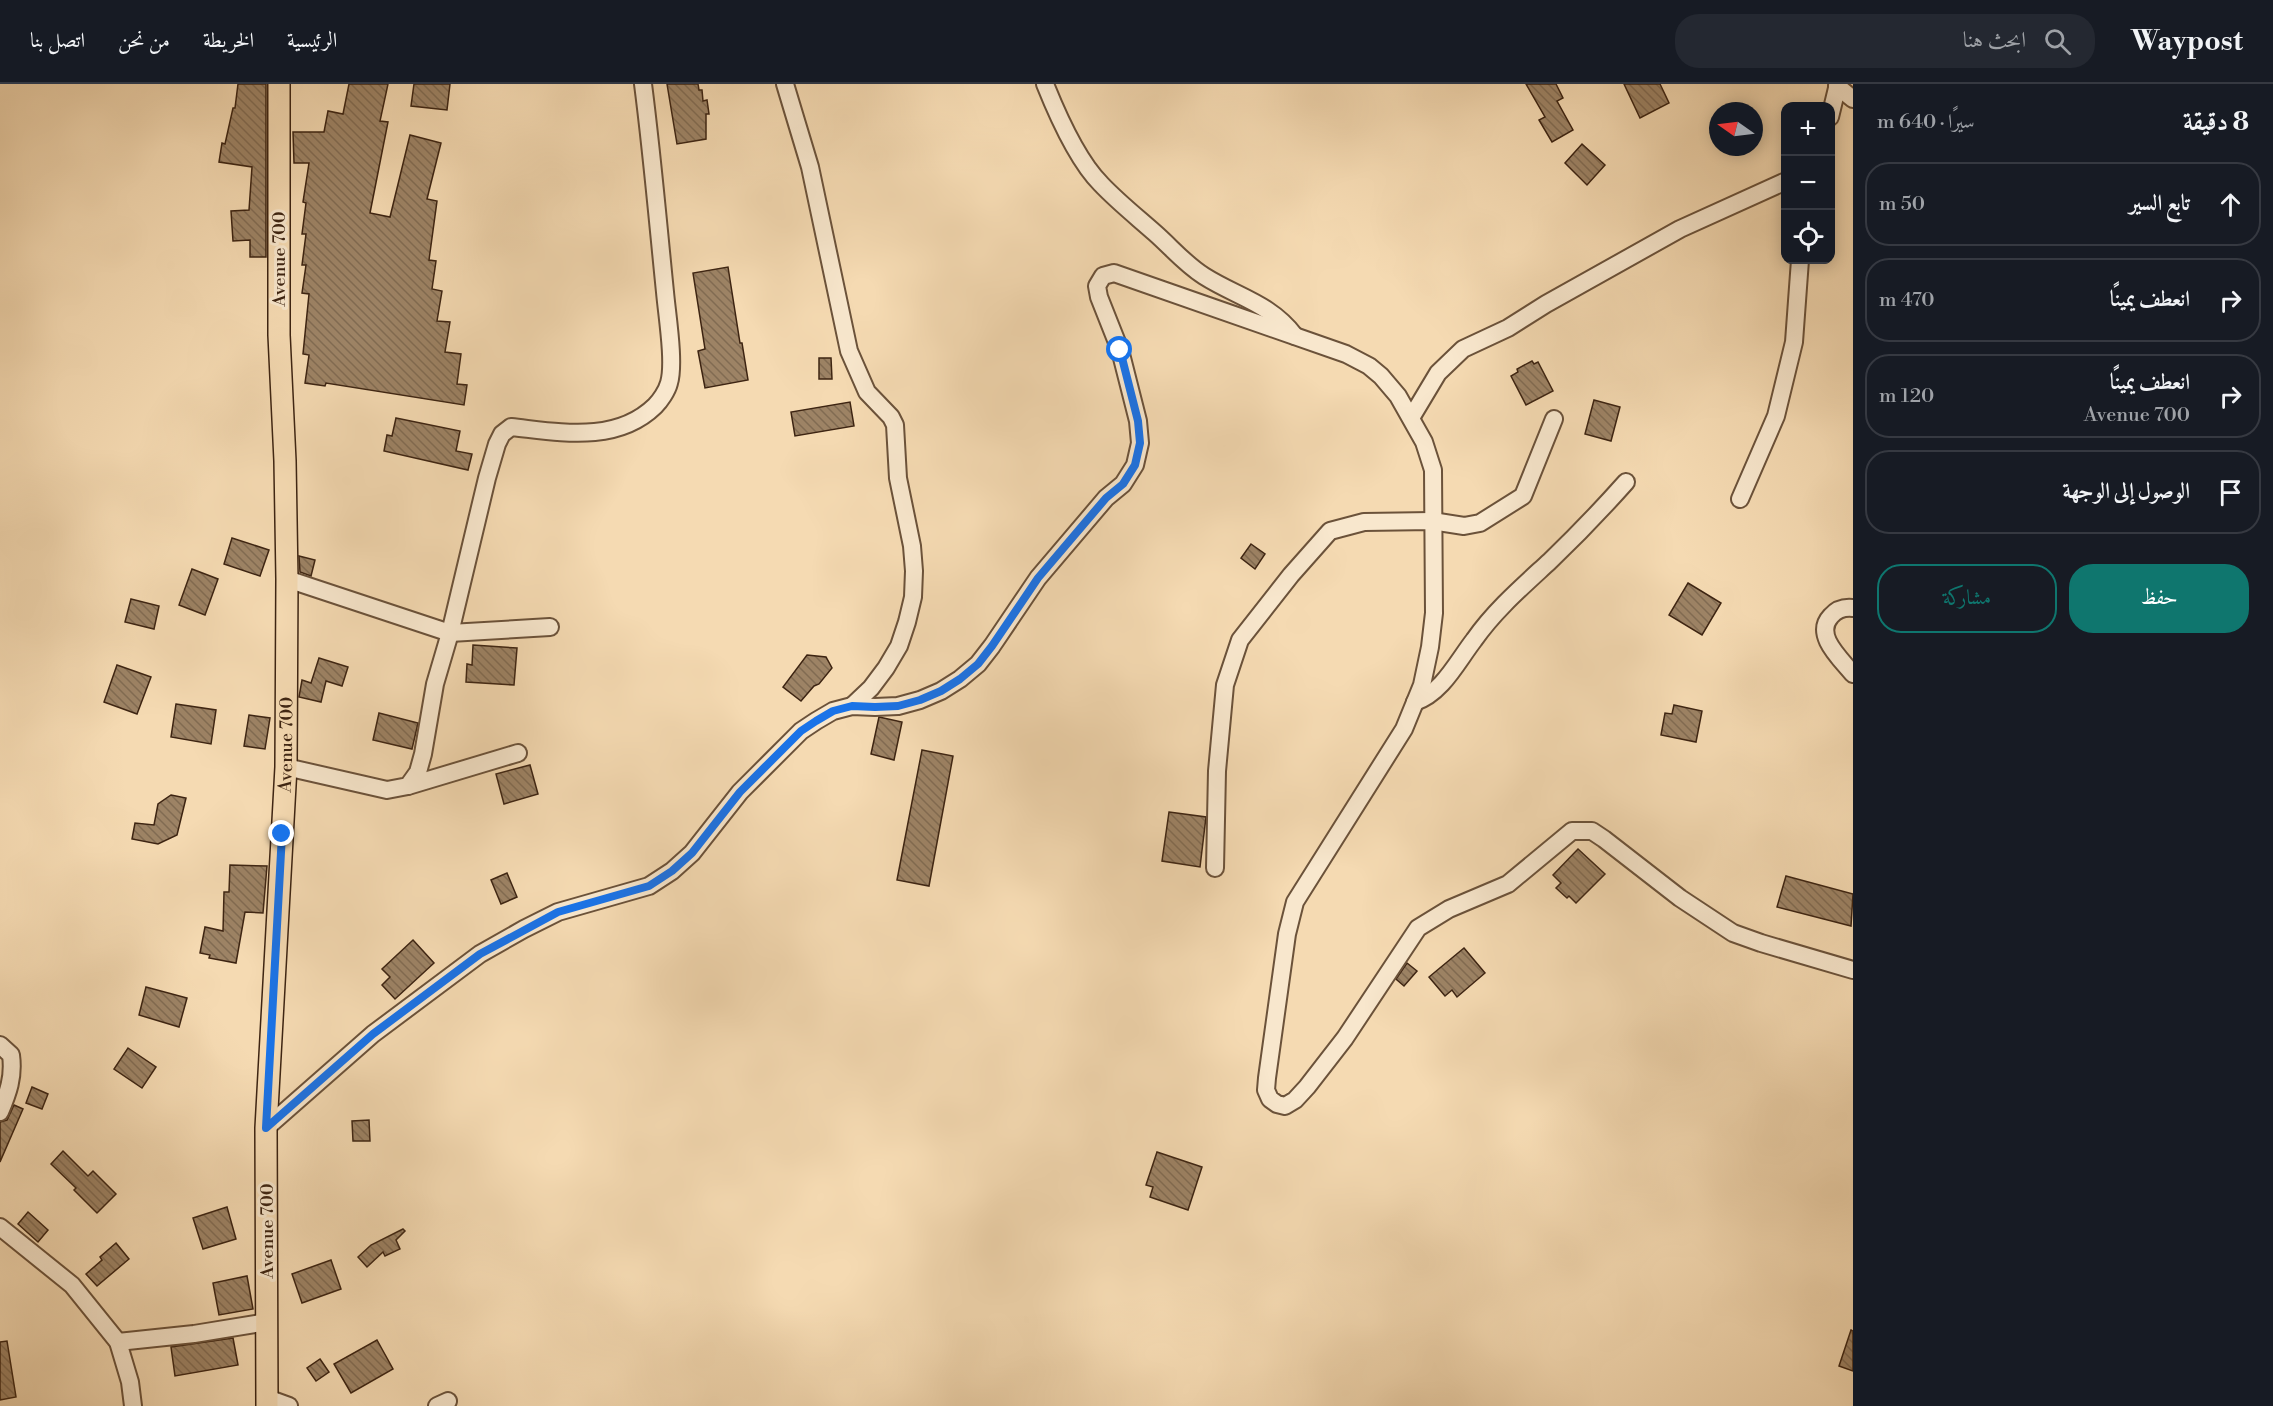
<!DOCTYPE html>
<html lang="ar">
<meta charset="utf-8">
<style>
body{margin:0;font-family:"Libre Bodoni",Amiri,serif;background:#242831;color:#f1f3f6;direction:rtl}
.controls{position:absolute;right:18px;top:18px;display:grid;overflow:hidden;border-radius:12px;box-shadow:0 3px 15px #0003}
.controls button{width:54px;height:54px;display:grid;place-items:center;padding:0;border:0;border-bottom:2px solid #363941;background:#171b24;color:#f1f3f6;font:30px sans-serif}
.compass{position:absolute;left:1709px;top:18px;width:54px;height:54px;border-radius:50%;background:#171b24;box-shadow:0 3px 15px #0003;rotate:284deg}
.stop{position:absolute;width:18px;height:18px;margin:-14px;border:4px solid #1a73e8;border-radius:50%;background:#fff}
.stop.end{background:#1a73e8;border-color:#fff;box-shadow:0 2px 6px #0008}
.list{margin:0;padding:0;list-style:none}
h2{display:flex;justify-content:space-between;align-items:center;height:78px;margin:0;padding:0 24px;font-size:26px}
h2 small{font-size:20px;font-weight:400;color:#9ea1a6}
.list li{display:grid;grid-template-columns:39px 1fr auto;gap:18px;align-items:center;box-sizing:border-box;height:84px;margin:0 12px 12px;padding:0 12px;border:2px solid #363941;border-radius:24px}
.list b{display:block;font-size:22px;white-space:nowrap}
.list p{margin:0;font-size:20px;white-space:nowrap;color:#9ea1a6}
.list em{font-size:20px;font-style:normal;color:#9ea1a6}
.actions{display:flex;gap:12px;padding:18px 24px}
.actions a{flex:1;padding:14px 0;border:2px solid #0f766e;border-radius:24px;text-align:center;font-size:21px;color:#0f766e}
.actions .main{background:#0f766e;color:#fff}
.icon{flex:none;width:33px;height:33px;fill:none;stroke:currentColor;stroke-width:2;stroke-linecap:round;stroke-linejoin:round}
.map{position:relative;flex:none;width:1853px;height:1322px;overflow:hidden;direction:ltr}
header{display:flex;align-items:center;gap:36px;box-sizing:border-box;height:84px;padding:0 30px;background:#171b24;border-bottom:2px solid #363941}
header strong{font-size:28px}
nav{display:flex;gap:33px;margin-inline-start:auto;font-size:21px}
.search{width:420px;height:54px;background:#242831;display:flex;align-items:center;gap:15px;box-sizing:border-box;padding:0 21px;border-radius:24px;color:#9ea1a6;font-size:22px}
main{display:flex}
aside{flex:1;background:#171b24}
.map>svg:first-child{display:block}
.building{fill:url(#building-back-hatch);stroke:#3d2412;stroke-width:1.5}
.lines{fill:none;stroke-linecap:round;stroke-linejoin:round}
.minor-casing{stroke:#6b523a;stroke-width:20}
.major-casing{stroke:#3d2412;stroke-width:24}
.minor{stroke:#f8e7cd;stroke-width:16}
.major{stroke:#f5dab2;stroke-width:21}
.route{stroke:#1a73e8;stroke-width:8}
.labels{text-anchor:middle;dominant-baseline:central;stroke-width:6;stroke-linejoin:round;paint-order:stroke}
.street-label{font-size:18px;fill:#3d2412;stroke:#f8e7cd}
</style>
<header>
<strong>Waypost</strong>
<div class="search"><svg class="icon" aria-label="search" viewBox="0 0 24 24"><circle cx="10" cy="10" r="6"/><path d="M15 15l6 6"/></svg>ابحث هنا</div>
<nav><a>الرئيسية</a><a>الخريطة</a><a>من نحن</a><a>اتصل بنا</a></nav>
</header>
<main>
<aside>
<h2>8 دقيقة<small>سيرًا · 640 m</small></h2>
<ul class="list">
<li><svg class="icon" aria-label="ahead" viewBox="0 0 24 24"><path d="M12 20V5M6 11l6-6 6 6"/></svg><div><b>تابع السير</b></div><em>50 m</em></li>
<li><svg class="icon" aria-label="right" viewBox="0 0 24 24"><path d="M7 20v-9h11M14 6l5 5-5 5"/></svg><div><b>انعطف يمينًا</b></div><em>470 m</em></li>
<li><svg class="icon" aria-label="right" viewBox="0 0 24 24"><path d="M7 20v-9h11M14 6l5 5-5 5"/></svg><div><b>انعطف يمينًا</b><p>Avenue 700</p></div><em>120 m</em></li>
<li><svg class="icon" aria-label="arrive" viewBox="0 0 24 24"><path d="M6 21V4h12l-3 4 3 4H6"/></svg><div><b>الوصول إلى الوجهة</b></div></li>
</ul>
<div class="actions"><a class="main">حفظ</a><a>مشاركة</a></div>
</aside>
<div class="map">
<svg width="1853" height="1322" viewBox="0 0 1853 1322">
<defs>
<pattern id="building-back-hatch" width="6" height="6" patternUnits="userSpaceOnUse" patternTransform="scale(1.5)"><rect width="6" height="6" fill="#9d8365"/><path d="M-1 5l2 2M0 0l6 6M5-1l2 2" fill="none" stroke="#816b52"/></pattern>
</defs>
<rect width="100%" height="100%" fill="#f5dab2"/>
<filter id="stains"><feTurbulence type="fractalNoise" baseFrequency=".00333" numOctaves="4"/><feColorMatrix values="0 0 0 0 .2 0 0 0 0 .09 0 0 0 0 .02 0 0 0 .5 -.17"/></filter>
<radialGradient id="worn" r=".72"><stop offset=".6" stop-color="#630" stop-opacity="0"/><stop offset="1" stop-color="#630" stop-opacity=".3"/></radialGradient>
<!-- building -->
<g class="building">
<polygon points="238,0 266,0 266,173 250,173 250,156 233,157 231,127 249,126 252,83 219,78 222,59 225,60 233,24 235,24"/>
<polygon points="349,0 388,0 380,37 388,38 370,129 390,133 410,51 441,59 427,115 437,117 429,176 436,177 432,205 442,207 437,237 450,238 445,268 461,270 457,300 467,301 464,321 326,299 325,302 305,299 309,271 303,270 309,210 302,209 306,181 302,181 306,150 302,150 306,119 303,118 309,79 294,79 293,48 324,48 328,27 343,30"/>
<polygon points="414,0 450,0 447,26 411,22"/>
<polygon points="667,0 698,0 699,6 702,6 703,17 707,16 709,30 706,30 706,55 677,60"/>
<polygon points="1526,0 1556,0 1563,14 1557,17 1573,46 1552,58 1539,36 1545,33"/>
<polygon points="1624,0 1660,0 1669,19 1640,34"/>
<polygon points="1582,60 1605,81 1587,101 1565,79"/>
<polygon points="728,183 740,259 742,259 748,296 705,304 698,267 705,265 693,189"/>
<polygon points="819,274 831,274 832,295 819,295"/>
<polygon points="1532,277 1534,280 1538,278 1553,307 1526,321 1511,292 1518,288 1517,285"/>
<polygon points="1594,316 1620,323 1611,357 1585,350"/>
<polygon points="850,318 854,342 795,352 791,328"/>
<polygon points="396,334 460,347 456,367 472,370 468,386 384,367 387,351 392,352"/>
<polygon points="232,454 269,466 260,492 224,480"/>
<polygon points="1251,460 1265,470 1255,485 1241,474"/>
<polygon points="299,472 315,476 311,492 300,488"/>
<polygon points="192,485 218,495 205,531 179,521"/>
<polygon points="1688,499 1721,519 1702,551 1669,531"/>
<polygon points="131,515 159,522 154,545 125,538"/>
<polygon points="473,561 517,564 514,601 466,598 467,580 472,581"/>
<polygon points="807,571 826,573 832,584 819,600 814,602 801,617 783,603"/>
<polygon points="319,574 348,583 342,602 326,597 321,618 299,613 302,596 311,599"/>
<polygon points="117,581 151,593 137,630 104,618"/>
<polygon points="176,620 216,626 211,660 171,653"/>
<polygon points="1674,621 1702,627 1696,658 1661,651 1665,629 1672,630"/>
<polygon points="379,629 418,639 412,665 373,656"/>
<polygon points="249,631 270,634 265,665 244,662"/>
<polygon points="879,633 902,638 894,676 871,670"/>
<polygon points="922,666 953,672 929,802 897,796"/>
<polygon points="530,681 538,710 504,720 496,690"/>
<polygon points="171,711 186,714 177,751 158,760 132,755 135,739 154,741 158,720"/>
<polygon points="1169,728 1206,733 1200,783 1162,777"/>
<polygon points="1578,765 1605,790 1576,819 1569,812 1567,814 1556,804 1561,799 1553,791"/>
<polygon points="230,781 267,782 263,829 245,828 236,879 209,874 210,871 200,869 205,843 223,847 224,808 229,808"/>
<polygon points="507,789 517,813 501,820 491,796"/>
<polygon points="1786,792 1853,810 1851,842 1777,823"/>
<polygon points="413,856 434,879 395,915 382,901 390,893 382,885"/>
<polygon points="1464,864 1485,889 1457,913 1452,906 1445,912 1429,893"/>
<polygon points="1407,879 1417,887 1404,902 1396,895"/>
<polygon points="146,903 187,914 179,943 139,931"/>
<polygon points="128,964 156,983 142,1004 114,985"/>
<polygon points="32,1003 48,1010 42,1025 26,1019"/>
<polygon points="14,1021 23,1025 0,1078 0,1038 7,1036"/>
<polygon points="369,1036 370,1057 353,1057 352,1037"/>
<polygon points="63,1067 88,1092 93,1087 116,1110 97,1129 74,1106 76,1104 51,1080"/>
<polygon points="1157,1068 1202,1083 1188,1126 1150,1113 1153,1103 1146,1101"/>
<polygon points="227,1123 236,1155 203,1165 193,1134"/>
<polygon points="28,1128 48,1146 38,1158 18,1140"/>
<polygon points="403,1145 405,1147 396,1156 400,1165 385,1172 383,1168 367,1183 358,1173 371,1161"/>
<polygon points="116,1159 129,1175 97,1202 86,1190 102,1176 100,1173"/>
<polygon points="331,1176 341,1205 302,1219 292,1190"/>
<polygon points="247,1192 253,1225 219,1231 213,1199"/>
<polygon points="1851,1246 1853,1247 1853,1287 1839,1282"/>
<polygon points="233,1254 238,1281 175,1292 171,1263"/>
<polygon points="377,1256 393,1285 351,1309 334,1280"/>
<polygon points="7,1257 16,1313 0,1316 0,1258"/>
<polygon points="320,1275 329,1288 316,1297 307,1284"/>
</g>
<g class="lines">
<!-- minor casing -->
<g class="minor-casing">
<g id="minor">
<polyline points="785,0 810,83 849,267 867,308 891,333 895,341 898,394 912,462 914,487 913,513 907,538 899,562 886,584 871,604 852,622"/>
<path d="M1045 0C1057 30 1078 77 1101 100 1118 118 1137 133 1155 149 1172 164 1185 180 1204 192 1237 213 1270 219 1295 252"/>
<polyline points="1837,2 1853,15"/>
<polyline points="1830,33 1838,0"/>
<polyline points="1411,334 1438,289 1463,265 1508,244 1546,220 1680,145 1786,97"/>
<polyline points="1740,415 1776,332 1794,258 1800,176"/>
<polyline points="287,495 450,549 550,543"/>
<path d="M1853 524C1844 523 1837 525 1831 532 1813 551 1841 575 1853 590"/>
<path d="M1415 618C1442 609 1457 578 1474 556 1495 526 1523 502 1550 477 1576 452 1602 425 1626 398"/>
<path d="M286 683 387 706 408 702 418 688 423 670 435 600 450 549 487 394 497 360 502 350 511 343C559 348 616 360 655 322 660 317 667 307 669 299 675 279 667 231 665 208 658 139 652 69 643 0"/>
<polyline points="408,702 518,669"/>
<polyline points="1215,784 1217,687 1225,601 1240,556 1291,491 1330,447 1364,438 1432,437 1464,442 1480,439 1523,412 1554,335"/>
<path d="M0 961 11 971C14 993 8 1009 0 1028"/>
<polyline points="266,1044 373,950 480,870 524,845 558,828 649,802 672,787 692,769 740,708 801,647 816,637 833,627 852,622 875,623 898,622 920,616 941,607 960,595 978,580 992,562 1038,494 1106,414 1123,400 1135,381 1140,359 1138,337 1120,266 1099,213 1097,202 1103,192 1114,189 1346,270 1369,282 1381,292 1398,312 1424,358 1433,386 1434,529 1430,563 1422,601 1404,645 1295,818 1287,850 1267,994 1266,1006 1270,1015 1277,1020 1285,1022 1295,1016 1307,1003 1345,954 1418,844 1449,825 1508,800 1572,747 1592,747 1604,755 1680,814 1733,849 1761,859 1853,886"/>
<polyline points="0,1143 72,1201 118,1258 130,1298 133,1322"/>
<polyline points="118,1258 194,1250 267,1238"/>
<polyline points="267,1314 289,1322"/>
<polyline points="437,1322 448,1317"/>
</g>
</g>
<!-- major casing -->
<g class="major-casing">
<g id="major">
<path id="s1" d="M267 1322 266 1044 286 683 287 495 285 377 279 251V0"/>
</g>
</g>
<!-- minor -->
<use href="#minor" class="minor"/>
<!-- major -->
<use href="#major" class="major"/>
</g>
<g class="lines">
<!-- route -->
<polyline class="route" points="282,750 266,1044 373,950 480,870 558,828 649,802 672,787 692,769 740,708 801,647 816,637 833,627 852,622 875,623 898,622 920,616 941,607 960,595 978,580 992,562 1038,494 1106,414 1123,400 1135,381 1140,359 1138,337 1120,266"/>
</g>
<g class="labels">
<!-- street labels -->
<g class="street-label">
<text transform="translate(279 175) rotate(-90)">Avenue 700</text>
<text stroke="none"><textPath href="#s1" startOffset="662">Avenue 700</textPath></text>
<text transform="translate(267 1147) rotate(-90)">Avenue 700</text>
</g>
</g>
<rect width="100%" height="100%" filter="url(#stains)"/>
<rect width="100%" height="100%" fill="url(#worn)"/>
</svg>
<div class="controls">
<button>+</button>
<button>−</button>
<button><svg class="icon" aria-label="locate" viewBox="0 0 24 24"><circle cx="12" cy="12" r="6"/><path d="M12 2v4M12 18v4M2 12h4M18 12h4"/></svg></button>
</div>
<svg class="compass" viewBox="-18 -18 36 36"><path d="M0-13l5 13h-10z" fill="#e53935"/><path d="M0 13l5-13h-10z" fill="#9ea1a6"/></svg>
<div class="stop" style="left:1120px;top:266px"></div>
<div class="stop end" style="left:282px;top:750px"></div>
</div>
</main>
